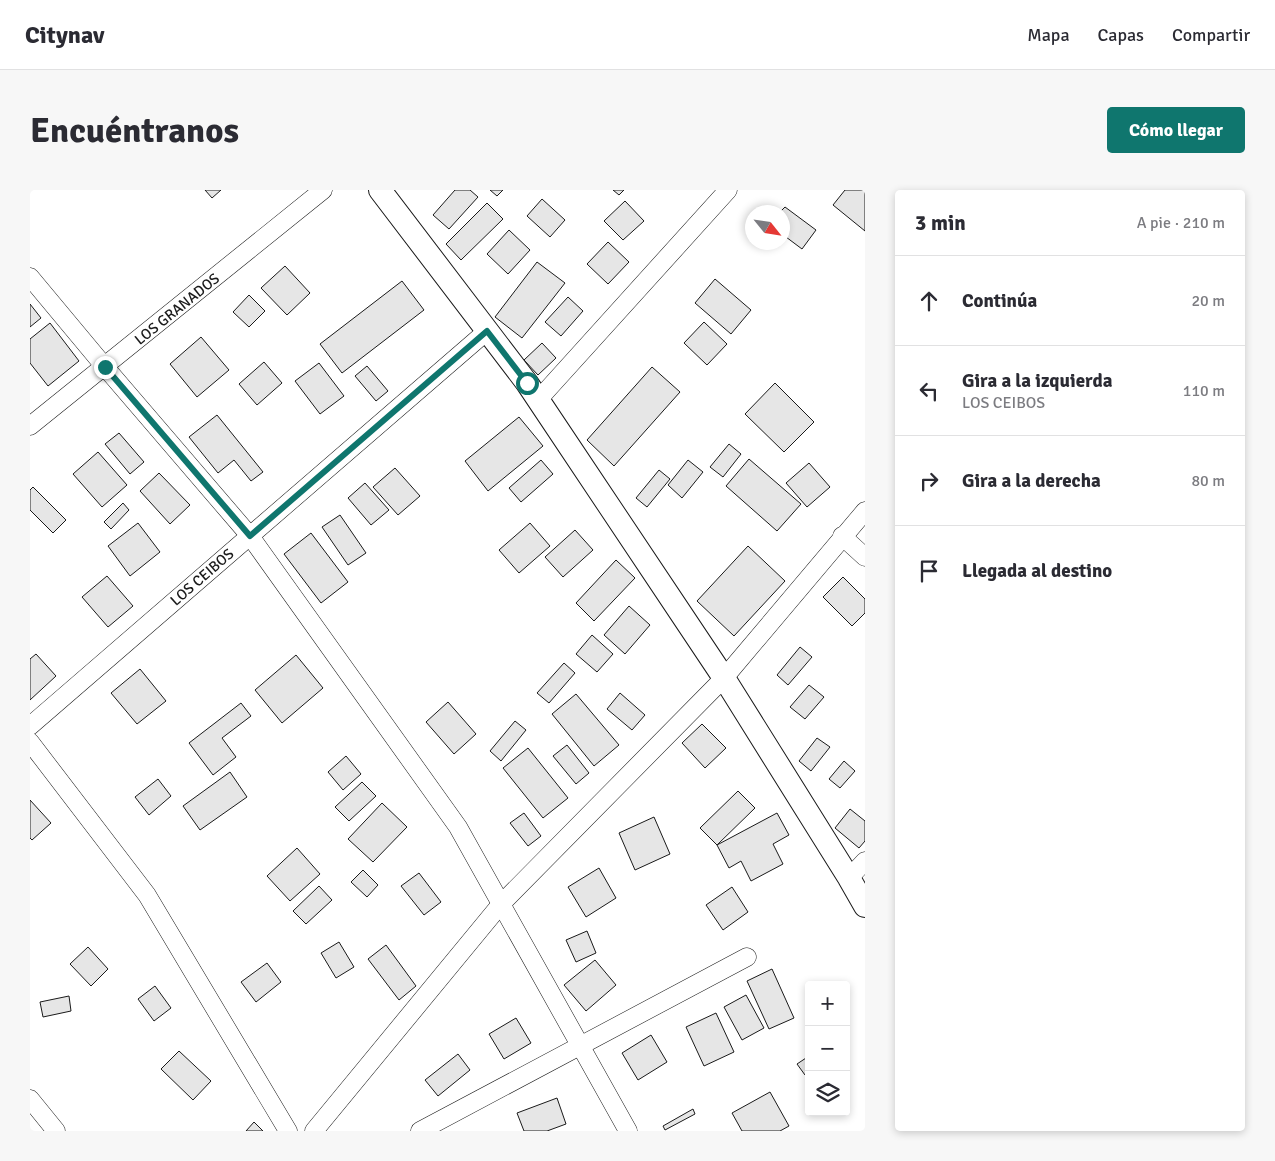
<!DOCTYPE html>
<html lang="es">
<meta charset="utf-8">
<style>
body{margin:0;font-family:Signika,sans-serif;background:#f7f7f7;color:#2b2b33}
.controls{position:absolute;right:15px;bottom:15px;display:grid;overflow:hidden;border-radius:5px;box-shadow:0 2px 8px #0003}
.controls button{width:45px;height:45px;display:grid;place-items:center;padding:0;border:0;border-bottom:1px solid #e1e1e2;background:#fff;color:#2b2b33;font:25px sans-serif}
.compass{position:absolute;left:715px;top:15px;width:45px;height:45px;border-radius:50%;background:#fff;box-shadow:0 2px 8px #0003;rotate:120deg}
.stop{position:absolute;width:15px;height:15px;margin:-11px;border:4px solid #0f766e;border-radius:50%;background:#fff}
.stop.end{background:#0f766e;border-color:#fff;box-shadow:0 1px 5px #0008}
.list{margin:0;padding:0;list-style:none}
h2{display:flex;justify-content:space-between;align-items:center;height:65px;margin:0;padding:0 20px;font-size:21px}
h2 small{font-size:16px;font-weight:400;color:#7c7c81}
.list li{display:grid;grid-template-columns:32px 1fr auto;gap:15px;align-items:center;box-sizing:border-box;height:90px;padding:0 20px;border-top:1px solid #e1e1e2}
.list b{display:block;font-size:19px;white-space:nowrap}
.list p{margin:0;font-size:16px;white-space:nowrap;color:#7c7c81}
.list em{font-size:16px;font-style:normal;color:#7c7c81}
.icon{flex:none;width:28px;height:28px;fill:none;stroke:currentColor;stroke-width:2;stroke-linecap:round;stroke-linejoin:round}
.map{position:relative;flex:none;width:835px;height:941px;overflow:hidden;border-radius:5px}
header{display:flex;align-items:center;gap:30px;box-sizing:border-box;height:70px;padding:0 25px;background:#fff;border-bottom:1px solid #e1e1e2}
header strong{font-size:24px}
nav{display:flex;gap:28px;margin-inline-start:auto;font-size:18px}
.intro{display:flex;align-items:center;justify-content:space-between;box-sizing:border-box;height:120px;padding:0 30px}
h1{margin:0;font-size:35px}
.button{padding:12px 22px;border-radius:5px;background:#0f766e;color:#fff;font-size:18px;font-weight:700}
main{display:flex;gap:30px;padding:0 30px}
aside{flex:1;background:#fff;border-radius:5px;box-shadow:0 2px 8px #0003}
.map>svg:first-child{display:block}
.building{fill:#e6e6e6;stroke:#1a1a1a}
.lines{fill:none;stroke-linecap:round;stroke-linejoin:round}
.minor-casing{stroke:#1a1a1a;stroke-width:19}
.tertiary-casing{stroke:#1a1a1a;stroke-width:24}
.minor{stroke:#fff;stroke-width:18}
.tertiary{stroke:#fff;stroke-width:22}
.route{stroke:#0f766e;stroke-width:6}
.labels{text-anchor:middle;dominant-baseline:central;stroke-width:4;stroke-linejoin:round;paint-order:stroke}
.street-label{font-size:15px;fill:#1a1a1a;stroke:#fff}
</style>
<header>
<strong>Citynav</strong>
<nav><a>Mapa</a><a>Capas</a><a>Compartir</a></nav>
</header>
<div class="intro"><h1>Encuéntranos</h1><a class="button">Cómo llegar</a></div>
<main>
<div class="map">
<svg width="835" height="941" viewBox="0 0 835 941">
<rect width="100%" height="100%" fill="#fff"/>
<!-- building -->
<g class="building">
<polygon points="175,0 191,0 182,8"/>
<polygon points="425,0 440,0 448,7 419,39 403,25"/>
<polygon points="460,0 473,0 467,6"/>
<polygon points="583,0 594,0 589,5"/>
<polygon points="815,0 835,0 835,41 803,15"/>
<polygon points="512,9 535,30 520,47 497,26"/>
<polygon points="595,11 614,31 593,50 574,31"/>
<polygon points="457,13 473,29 431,70 416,54"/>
<polygon points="755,17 786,40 772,59 752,44 752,22 750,22"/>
<polygon points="479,40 500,60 478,84 457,64"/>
<polygon points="578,52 599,72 578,94 557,74"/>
<polygon points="507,72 535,93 492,148 465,127"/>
<polygon points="255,76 280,103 257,125 231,98"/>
<polygon points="685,89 721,120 701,144 665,113"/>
<polygon points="372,91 394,120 312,183 290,154"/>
<polygon points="219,105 235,121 219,137 203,122"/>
<polygon points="538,107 553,121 531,146 515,132"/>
<polygon points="0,114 11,128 0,137"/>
<polygon points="674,132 697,154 677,175 654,153"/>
<polygon points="20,133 49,171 18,196 0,173 0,149"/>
<polygon points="171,147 199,180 167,207 140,174"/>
<polygon points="512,153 526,168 508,185 494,170"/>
<polygon points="234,172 252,193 227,215 209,194"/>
<polygon points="289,173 314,206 290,224 265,191"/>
<polygon points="337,176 358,201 346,211 325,186"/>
<polygon points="622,177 650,202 584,276 557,250"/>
<polygon points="745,193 784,232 754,262 715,224"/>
<polygon points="187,225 233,282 221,291 204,270 188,283 159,247"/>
<polygon points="489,227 513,256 458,301 435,271"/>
<polygon points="89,243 114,272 100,284 75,254"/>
<polygon points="699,254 711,264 693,287 680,277"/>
<polygon points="68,262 97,295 72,317 43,284"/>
<polygon points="719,269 771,314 747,341 696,296"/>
<polygon points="511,270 523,284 491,312 479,298"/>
<polygon points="658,270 673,282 652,308 638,295"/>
<polygon points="779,273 800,297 777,317 756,293"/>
<polygon points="365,278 390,306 368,325 343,297"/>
<polygon points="629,280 640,289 617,317 606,308"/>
<polygon points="129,283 160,315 140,334 110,301"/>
<polygon points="335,293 359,320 341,335 318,308"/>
<polygon points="3,297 36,330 23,343 0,320 0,300"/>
<polygon points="93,313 99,320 81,339 74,332"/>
<polygon points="310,325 336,363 318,375 292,337"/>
<polygon points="108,333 130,362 100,386 78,356"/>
<polygon points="500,333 520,356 489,383 469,360"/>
<polygon points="545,340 563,360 533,387 515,367"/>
<polygon points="281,343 318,392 291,413 254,364"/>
<polygon points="718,356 755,391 704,446 667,411"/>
<polygon points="586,370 605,388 564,431 546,413"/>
<polygon points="77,386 103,416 78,437 52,407"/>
<polygon points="813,387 835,409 835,423 822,436 793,407"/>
<polygon points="599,416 620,435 595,464 574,445"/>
<polygon points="562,445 583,464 567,482 546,464"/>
<polygon points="770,457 782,467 758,495 747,485"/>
<polygon points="6,464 26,486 0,510 0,469"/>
<polygon points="266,465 293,498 252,533 225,500"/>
<polygon points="534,473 545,483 519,513 507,503"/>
<polygon points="110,479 136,511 107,534 81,503"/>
<polygon points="779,495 794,507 775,529 760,517"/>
<polygon points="590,503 615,525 602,540 577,519"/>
<polygon points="546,504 589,555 564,576 522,524"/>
<polygon points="418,512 446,544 424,564 396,532"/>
<polygon points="211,513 221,526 192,548 206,567 183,585 159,553"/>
<polygon points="485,531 496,540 471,571 460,561"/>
<polygon points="672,534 696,558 675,578 652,553"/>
<polygon points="787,548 800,557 781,581 769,571"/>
<polygon points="537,555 559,583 546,594 523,566"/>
<polygon points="498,558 538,608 513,628 473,578"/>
<polygon points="316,566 331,584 313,600 298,582"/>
<polygon points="814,571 825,581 810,598 799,589"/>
<polygon points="200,582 217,607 170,640 153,616"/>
<polygon points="128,589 141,606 119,625 105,607"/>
<polygon points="332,592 346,606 319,631 305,617"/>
<polygon points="708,601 725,618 687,655 670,638"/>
<polygon points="0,610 21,633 2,650 0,648"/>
<polygon points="352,613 377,637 343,672 318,649"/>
<polygon points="820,619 835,631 835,651 829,658 805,638"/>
<polygon points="494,623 511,646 498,656 480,633"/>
<polygon points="747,623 759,645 743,654 753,674 721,691 711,671 699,678 687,655"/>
<polygon points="624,627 640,664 605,680 589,643"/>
<polygon points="267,658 290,684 260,711 237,686"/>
<polygon points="569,678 586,708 556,727 538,697"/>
<polygon points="333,680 348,695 337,707 321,692"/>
<polygon points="389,683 411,712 394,725 371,696"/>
<polygon points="289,696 302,710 276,734 263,721"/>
<polygon points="702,697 718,722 693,740 676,715"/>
<polygon points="557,741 566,763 546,772 536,750"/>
<polygon points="309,752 324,777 306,788 291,763"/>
<polygon points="356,755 386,796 369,810 338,769"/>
<polygon points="58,757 78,779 61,796 40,774"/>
<polygon points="565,770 586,795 556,821 534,795"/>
<polygon points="237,773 251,792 226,812 211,792"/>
<polygon points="742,779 764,828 739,839 717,791"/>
<polygon points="125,796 141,818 124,831 108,809"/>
<polygon points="716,805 734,838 712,850 694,817"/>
<polygon points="39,806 41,821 13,827 10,812"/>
<polygon points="686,823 704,862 674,876 656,837"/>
<polygon points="486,828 501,853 474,869 459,844"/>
<polygon points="621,845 637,872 608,890 592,863"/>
<polygon points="149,861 181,891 163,910 131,879"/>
<polygon points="428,864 440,880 408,906 395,890"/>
<polygon points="779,866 779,882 775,885 767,874"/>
<polygon points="740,902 759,936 750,941 712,941 702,923"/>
<polygon points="527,908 536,934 517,941 494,941 487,923"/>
<polygon points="663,919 665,924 635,940 633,936"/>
<polygon points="224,932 233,941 216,941"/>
</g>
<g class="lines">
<!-- minor casing -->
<g class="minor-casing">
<g id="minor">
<polyline points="0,87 75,177 220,346 428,637 598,941"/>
<polyline points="508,210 698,0"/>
<polyline points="0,236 293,0"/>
<polyline points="812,346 835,367"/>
<polyline points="0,536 457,141"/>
<polyline points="0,552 117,705 258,941"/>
<polyline points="819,688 835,671"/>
<polyline points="0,909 26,941"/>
<polyline points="284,941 471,714 694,488 835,321"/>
<polyline points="390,941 717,767"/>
</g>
</g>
<!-- tertiary casing -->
<g class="tertiary-casing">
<polyline id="tertiary" points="350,0 497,193 694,488 819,688 835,716"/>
</g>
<!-- minor -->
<use href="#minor" class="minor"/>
<!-- tertiary -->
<use href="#tertiary" class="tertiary"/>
</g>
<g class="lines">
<!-- route -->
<polyline class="route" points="75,177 220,346 457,141 497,193"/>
</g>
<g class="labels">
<!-- street labels -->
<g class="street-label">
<text transform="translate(147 119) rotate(-39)">LOS GRANADOS</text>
<text transform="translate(172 387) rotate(-41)">LOS CEIBOS</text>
</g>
</g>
</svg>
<div class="controls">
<button>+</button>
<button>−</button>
<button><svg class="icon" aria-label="layers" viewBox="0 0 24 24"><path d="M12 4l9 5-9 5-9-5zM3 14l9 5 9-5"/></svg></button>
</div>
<svg class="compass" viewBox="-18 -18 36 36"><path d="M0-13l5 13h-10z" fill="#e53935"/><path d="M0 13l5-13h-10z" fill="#7c7c81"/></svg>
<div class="stop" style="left:497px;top:193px"></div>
<div class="stop end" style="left:75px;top:177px"></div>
</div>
<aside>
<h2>3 min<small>A pie · 210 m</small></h2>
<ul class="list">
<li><svg class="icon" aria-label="ahead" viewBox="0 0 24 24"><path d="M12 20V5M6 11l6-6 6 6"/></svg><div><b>Continúa</b></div><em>20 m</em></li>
<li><svg class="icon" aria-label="left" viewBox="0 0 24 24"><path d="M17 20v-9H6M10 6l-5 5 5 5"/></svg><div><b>Gira a la izquierda</b><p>LOS CEIBOS</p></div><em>110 m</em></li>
<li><svg class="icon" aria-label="right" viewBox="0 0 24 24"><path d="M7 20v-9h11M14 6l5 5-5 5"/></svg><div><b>Gira a la derecha</b></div><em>80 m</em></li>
<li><svg class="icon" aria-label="arrive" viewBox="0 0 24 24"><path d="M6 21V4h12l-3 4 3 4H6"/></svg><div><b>Llegada al destino</b></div></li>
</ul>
</aside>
</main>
